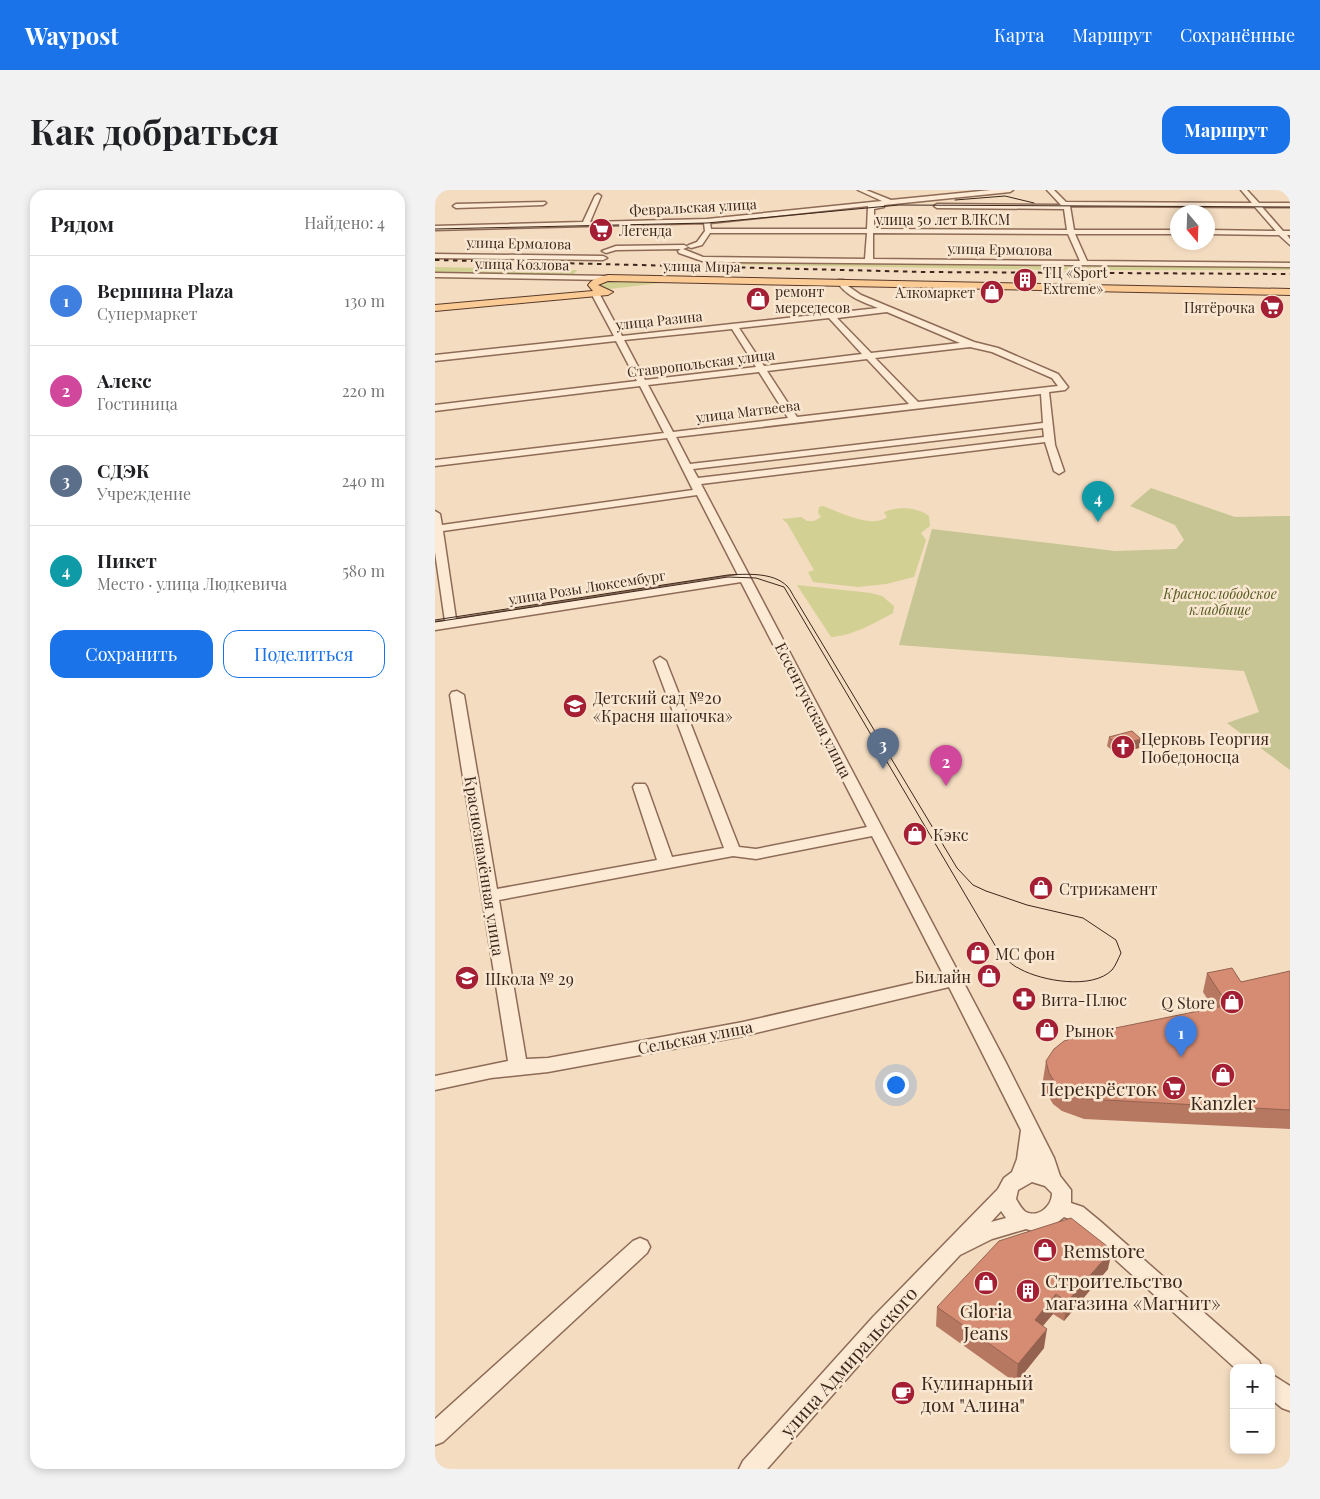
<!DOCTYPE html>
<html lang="ru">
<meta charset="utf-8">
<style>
body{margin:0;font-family:"Playfair Display",serif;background:#f2f2f2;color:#202124}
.controls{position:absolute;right:15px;bottom:15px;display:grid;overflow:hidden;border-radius:10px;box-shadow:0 2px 8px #0003}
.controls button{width:45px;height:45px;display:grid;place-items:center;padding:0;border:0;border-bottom:1px solid #e0e0e0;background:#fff;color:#202124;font:25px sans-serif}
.compass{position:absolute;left:735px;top:15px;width:45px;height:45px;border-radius:50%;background:#fff;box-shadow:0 2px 8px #0003;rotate:161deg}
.you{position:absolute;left:460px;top:894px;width:18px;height:18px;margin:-12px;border:4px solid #fff;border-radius:50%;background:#1a73e8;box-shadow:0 0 0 8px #1a73e833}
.badge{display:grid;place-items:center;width:32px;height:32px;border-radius:50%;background:#1a73e8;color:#fff;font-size:16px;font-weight:700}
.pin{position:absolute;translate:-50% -41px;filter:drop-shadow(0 1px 2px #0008)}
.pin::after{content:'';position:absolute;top:26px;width:18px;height:15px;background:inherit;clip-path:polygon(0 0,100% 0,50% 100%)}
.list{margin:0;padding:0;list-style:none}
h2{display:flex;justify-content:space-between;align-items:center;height:65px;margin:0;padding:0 20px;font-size:21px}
h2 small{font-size:16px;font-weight:400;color:#757577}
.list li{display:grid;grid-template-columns:32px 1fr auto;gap:15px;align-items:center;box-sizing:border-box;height:90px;padding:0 20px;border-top:1px solid #e0e0e0}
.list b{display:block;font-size:19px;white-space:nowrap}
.list p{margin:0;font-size:16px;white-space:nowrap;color:#757577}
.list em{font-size:16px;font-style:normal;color:#757577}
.actions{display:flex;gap:10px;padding:15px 20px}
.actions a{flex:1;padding:11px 0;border:1px solid #1a73e8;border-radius:15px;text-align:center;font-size:18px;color:#1a73e8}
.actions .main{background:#1a73e8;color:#fff}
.map{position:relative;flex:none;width:855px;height:1279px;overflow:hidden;border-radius:15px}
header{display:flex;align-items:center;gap:30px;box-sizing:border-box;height:70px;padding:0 25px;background:#1a73e8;color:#fff}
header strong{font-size:24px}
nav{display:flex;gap:28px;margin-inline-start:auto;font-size:18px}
.intro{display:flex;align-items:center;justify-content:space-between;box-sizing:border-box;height:120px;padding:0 30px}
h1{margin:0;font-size:35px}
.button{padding:12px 22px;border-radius:15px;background:#1a73e8;color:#fff;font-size:18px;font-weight:700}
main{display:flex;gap:30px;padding:0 30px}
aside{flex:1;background:#fff;border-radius:15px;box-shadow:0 2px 8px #0003}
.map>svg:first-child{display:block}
.green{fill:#d2d093}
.cemetery{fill:#c6c593}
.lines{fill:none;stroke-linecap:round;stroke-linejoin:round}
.minor-casing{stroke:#8e6b56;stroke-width:3}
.major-casing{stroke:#5b3a2b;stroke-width:2}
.minor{fill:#fcead5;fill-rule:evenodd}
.major{fill:#facb94;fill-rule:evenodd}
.tram{stroke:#3c271c;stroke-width:1}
.rail{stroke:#3c271c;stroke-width:2;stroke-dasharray:4.5 4.5;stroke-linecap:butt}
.wall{fill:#b77862}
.shaded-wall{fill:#956250}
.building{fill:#d58c72;stroke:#956250}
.labels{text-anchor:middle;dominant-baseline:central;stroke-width:5;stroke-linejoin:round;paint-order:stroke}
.far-street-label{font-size:14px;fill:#3c271c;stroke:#f9e7d1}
.far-poi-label{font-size:14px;fill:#3c271c;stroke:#f9e7d1;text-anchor:start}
.far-park-label{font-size:14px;font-style:italic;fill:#555b20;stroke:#f9e7d1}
.poi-label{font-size:16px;fill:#3c271c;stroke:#f9e7d1;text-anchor:start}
.street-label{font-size:16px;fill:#3c271c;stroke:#f9e7d1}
.near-poi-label{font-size:19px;fill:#3c271c;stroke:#f9e7d1;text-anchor:start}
.near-street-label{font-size:19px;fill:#3c271c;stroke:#f9e7d1}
</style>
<header>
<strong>Waypost</strong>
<nav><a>Карта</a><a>Маршрут</a><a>Сохранённые</a></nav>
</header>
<div class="intro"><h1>Как добраться</h1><a class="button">Маршрут</a></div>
<main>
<aside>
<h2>Рядом<small>Найдено: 4</small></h2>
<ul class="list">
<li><span class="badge" style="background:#3f7fe0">1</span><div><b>Вершина Plaza</b><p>Супермаркет</p></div><em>130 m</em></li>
<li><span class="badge" style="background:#d1479c">2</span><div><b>Алекс</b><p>Гостиница</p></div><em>220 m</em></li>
<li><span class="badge" style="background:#5c6f8a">3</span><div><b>СДЭК</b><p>Учреждение</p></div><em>240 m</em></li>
<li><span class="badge" style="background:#0f9aa8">4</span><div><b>Пикет</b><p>Место · улица Людкевича</p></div><em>580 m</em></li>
</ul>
<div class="actions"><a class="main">Сохранить</a><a>Поделиться</a></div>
</aside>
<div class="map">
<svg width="855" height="1279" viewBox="0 0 855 1279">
<rect width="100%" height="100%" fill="#f3dcc0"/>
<!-- green -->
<g class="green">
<polygon points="273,72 653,77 855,76 855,80 624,80 272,74"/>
<polygon points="0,77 142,80 138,85 0,83"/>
<polygon points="175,91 223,92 226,93 174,99 162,97 163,94"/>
<path d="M388 316C405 322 436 339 452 327L449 322C462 316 483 317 494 326L495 336 486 343 491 350 479 387 451 394 423 397 378 392 373 382 379 380 352 333 347 329 366 327 372 331H379L386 327 383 323 384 317Z"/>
<path d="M362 395 436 403 447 406 459 416 458 423C440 433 417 446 396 447Z"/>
</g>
<!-- cemetery -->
<polygon class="cemetery" points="716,298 800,327 855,326 855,580 792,533 824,522 809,481 464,455 497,339 680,361 741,359 749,350 740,335 695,316"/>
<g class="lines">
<!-- minor casing -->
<g class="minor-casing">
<g id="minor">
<path d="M423 0H431L456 10 556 0H578L575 2 449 15V17L439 19V39L632 40 629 19 502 18 499 16 502 14 626 15 612 0H619L631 12 817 13 806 0H812L824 13H855V17H827L848 41H855V45H852L855 49V55L844 45 772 44V40L841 41 820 17 635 16 639 40H742V44H640L652 71 855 73V77L290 72 267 71 244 63 243 61 246 59 181 60 171 63 167 61 181 56 249 55 253 57 248 59 268 67 430 69 432 43H275L267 55 256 58 252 56 254 55 262 52 270 41 269 33 0 40V36L148 32 160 6 163 4 166 6 155 32 272 29 447 11ZM433 16 432 39H276L275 33ZM438 43 633 44 645 71 438 69Z"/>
<polygon points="110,12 111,13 108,15 21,18 18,16 21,14"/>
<polygon points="0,64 168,66 172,68 168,70 0,68"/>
<polygon points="0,83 173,86 177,88 173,90 0,87"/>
<path d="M403 90H409L413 96 426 105 539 152 563 158 623 184 633 197 630 200 614 202 620 255 629 281 624 284 619 281 610 252 266 294 570 871 619 968 625 986 636 1000V1013L648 1017 665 1031 824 1171 827 1178H800L651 1043 634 1029 629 1027 618 1036 598 1041 591 1039 557 1049 525 1065 454 1141 332 1279H304L308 1271 438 1127 563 999 569 988 577 982 582 969 586 940 514 797 308 846 113 882 56 888 0 900V886L73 871 15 505 17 502 22 501 29 505 62 699 222 670 198 597 200 594H210L212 597 237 667 289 658 219 471 225 467 231 471 304 657 321 659 432 637 306 392 0 440V432L10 431 0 362V321L5 324 7 335 258 300 232 248 0 276V270L229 243 205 196 0 221V215L202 191 181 151 0 171V165L179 146 156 103 160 101 164 103 187 146 443 118C428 112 412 107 402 92ZM452 122 525 153 436 163 402 128ZM394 128 427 164 329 176 304 138ZM297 139 321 177 210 190 189 150ZM535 157 557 162 617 188 623 196 483 212 440 168ZM432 169 474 214 362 227 332 181ZM324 182 353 228 238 242 213 195ZM606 204 608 233 255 274 241 247ZM608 238 609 247 263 288 258 279ZM262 305 303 385 21 429 8 341ZM437 646 509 786 308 832 113 868 91 869 64 710 298 666 321 669ZM597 992 610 996 617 1003C617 1016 604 1028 591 1022 587 1020 583 1012 581 1009L583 1000ZM566 1021 571 1028 556 1032Z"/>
<polygon points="205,1048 212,1051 215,1057 212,1063 8,1252 0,1255 0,1229 198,1051"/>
<polygon points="836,1184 855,1196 855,1221 847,1218 836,1209"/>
</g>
</g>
<!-- major casing -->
<g class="major-casing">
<path id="major" d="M173 85 855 99V105L173 91 163 95 178 102 173 105 0 121V115L158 101 153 95C158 88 165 87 173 85Z"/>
</g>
<!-- minor -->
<use href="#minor" class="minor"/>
<!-- major -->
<use href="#major" class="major"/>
<!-- tram -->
<g class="tram">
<polyline points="520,10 570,6 599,13"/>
<polyline points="0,39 272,33 464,15 855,17"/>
<path d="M0 430 293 385C311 384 338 382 352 396 356 400 358 406 361 410L522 678 538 695 551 701 592 715 648 728 681 750 686 763C683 769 681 775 677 780 657 800 607 791 585 779 576 775 571 768 564 762L349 397 321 388 293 387 0 432"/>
</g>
<!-- rail -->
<polyline class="rail" points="0,70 490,82 855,84"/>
</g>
<!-- wall -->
<g class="wall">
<polygon points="674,547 704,558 681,564 672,556"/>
<polygon points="855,781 855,939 649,929 627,921 618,914 611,902 608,890 611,871 778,818 768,802 772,783 806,792"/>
<polygon points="673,1079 629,1131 618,1124 608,1135 609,1158 581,1193 501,1136 502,1117"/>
</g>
<!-- shaded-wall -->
<g class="shaded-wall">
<polygon points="706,549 704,558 681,564 682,555"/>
<polygon points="677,1060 673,1079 629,1131 632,1112"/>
<polygon points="621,1104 618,1124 597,1149 600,1130"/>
<polygon points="612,1139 609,1158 581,1193 583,1174"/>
</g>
<!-- building -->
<g class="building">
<polygon points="697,541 706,549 682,555 674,547"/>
<polygon points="797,778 806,792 855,781 855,920 652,909 630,902 621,894 614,883 611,871 619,859 629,851 651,844 793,815 772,783"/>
<polygon points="636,1028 677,1060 632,1112 621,1104 600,1130 612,1139 583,1174 502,1117 564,1051"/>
</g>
<!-- icons -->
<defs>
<g id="supermarket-disc" transform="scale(1.25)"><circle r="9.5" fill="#a41f34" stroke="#f9e7d1"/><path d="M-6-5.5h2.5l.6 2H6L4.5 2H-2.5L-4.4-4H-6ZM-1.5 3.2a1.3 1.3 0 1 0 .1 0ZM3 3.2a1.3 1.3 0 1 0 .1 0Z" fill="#fff"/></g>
<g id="building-disc" transform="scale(1.25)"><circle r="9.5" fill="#a41f34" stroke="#f9e7d1"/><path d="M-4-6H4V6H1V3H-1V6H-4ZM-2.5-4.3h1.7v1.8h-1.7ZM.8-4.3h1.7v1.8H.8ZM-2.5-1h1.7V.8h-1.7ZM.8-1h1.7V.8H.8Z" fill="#fff"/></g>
<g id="shop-disc" transform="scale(1.25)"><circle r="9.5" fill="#a41f34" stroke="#f9e7d1"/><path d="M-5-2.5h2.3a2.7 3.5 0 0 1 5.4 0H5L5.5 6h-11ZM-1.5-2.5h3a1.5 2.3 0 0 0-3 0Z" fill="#fff"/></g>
<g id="school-disc" transform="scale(1.25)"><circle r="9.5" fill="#a41f34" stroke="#f9e7d1"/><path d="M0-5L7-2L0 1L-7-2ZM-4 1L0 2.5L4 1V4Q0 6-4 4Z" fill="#fff"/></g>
<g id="church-disc" transform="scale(1.25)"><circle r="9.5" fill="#a41f34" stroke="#f9e7d1"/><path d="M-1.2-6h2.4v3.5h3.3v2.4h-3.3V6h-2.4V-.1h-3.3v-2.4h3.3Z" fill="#fff"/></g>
<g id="pharmacy-disc" transform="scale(1.25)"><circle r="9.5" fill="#a41f34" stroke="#f9e7d1"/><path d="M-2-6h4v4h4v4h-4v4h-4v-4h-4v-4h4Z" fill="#fff"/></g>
<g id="cafe-disc" transform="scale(1.25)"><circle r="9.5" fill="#a41f34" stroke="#f9e7d1"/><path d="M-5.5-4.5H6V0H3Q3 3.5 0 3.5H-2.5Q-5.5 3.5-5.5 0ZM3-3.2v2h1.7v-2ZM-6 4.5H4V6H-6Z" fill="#fff"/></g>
</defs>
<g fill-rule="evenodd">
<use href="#supermarket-disc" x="166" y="40"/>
<use href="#building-disc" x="590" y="90"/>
<use href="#shop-disc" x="557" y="102"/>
<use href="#shop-disc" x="323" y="109"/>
<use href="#supermarket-disc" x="837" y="117"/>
<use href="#school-disc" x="140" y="516"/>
<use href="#church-disc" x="688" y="557"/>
<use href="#shop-disc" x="480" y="644"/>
<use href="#shop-disc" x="606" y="698"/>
<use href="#shop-disc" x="543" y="763"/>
<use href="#shop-disc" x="554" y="786"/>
<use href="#school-disc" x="32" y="788"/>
<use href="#pharmacy-disc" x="589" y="809"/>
<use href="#shop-disc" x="797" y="812"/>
<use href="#shop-disc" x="612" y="840"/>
<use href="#shop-disc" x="788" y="885"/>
<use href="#supermarket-disc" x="739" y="898"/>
<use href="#shop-disc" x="610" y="1060"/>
<use href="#shop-disc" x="551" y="1093"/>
<use href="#building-disc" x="593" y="1101"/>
<use href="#cafe-disc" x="468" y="1203"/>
</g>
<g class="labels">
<!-- far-street labels -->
<g class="far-street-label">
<text transform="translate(258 17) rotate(-3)">Февральская улица</text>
<text x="508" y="29">улица 50 лет ВЛКСМ</text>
<text transform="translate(84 53) rotate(1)">улица Ермолова</text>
<text transform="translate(565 59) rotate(1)">улица Ермолова</text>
<text transform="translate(87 74) rotate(1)">улица Козлова</text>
<text transform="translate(267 76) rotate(1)">улица Мира</text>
<text transform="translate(224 130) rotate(-6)">улица Разина</text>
<text transform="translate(266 173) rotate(-7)">Ставропольская улица</text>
<text transform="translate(313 221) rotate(-7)">улица Матвеева</text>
<text transform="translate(152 397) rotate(-9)">улица Розы Люксембург</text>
</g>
<!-- far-poi labels -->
<g class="far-poi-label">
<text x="184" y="40">Легенда</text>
<text x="608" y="82">ТЦ «Sport<tspan x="608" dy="16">Extreme»</tspan></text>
<text x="340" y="101">ремонт<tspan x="340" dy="16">мерседесов</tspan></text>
<text x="540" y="102" text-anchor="end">Алкомаркет</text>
<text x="820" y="117" text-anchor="end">Пятёрочка</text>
</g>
<!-- far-park labels -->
<g class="far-park-label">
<text x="785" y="403">Краснослободское<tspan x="785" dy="16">кладбище</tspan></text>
</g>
<!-- poi labels -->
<g class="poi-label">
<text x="158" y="507">Детский сад №20<tspan x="158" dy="18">«Красня шапочка»</tspan></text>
<text x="706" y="548">Церковь Георгия<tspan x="706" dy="18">Победоносца</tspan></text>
<text x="498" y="644">Кэкс</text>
<text x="624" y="698">Стрижамент</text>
<text x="560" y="763">МС фон</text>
<text x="536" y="786" text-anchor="end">Билайн</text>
<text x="50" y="788">Школа № 29</text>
<text x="606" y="809">Вита-Плюс</text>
<text x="780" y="812" text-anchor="end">Q Store</text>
<text x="630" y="840">Рынок</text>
</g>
<!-- street labels -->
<g class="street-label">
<text transform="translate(379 520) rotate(63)">Ессентукская улица</text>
<text transform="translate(50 676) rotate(81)">Краснознамённая улица</text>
<text transform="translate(260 847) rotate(-11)">Сельская улица</text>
</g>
<!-- near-poi labels -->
<g class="near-poi-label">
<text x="722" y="898" text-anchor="end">Перекрёсток</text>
<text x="788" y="912" text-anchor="middle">Kanzler</text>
<text x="628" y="1060">Remstore</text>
<text x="610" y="1090">Строительство<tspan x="610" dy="22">магазина «Магнит»</tspan></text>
<text x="551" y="1120" text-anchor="middle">Gloria<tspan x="551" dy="22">Jeans</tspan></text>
<text x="486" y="1192">Кулинарный<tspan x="486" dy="22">дом "Алина"</tspan></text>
</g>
<!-- near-street labels -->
<g class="near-street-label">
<text transform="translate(413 1171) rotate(-48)">улица Адмиральского</text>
</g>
</g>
</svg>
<div class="controls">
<button>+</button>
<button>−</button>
</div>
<svg class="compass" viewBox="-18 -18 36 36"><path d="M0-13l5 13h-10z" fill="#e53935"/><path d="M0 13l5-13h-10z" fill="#757577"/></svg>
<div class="you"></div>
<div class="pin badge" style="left:746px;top:867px;background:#3f7fe0">1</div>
<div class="pin badge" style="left:511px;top:596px;background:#d1479c">2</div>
<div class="pin badge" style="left:448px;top:579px;background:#5c6f8a">3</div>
<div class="pin badge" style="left:663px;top:332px;background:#0f9aa8">4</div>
</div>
</main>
